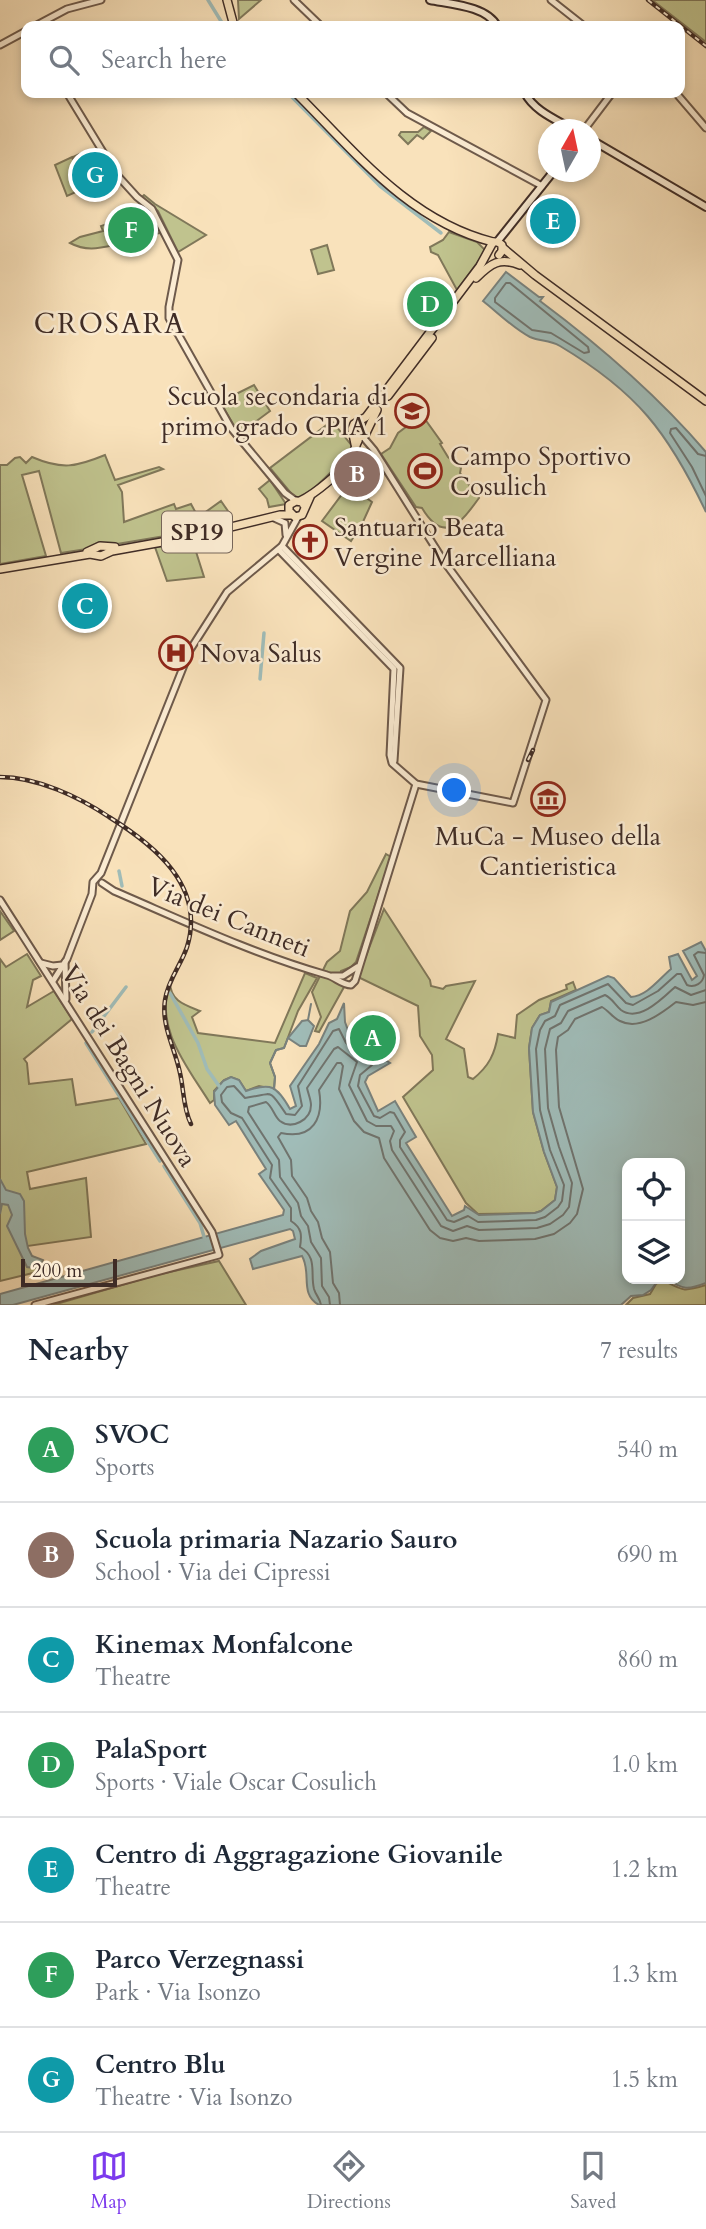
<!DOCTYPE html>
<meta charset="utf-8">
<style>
body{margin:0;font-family:Cardo,serif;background:#f2f2f3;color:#1f2937}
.controls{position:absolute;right:21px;bottom:21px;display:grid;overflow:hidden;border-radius:14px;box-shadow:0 4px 10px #0003}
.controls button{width:63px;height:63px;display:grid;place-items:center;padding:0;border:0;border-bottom:2px solid #e0e1e3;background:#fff;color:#1f2937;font:35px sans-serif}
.compass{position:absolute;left:538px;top:119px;width:63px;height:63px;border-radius:50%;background:#fff;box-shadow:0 4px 10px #0003;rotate:9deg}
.scale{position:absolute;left:21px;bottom:18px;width:96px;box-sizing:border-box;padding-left:7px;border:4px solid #3f2c26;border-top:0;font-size:19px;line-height:24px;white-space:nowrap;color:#3f2c26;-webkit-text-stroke:5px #fbecd3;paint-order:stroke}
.you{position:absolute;left:455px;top:791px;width:24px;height:24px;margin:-18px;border:5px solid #fff;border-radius:50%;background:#1a73e8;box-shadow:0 0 0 10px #1a73e833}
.badge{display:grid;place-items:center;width:46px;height:46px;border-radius:50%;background:#7c3aed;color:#fff;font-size:23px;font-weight:700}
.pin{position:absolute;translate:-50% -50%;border:4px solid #fff;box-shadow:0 2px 7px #0006}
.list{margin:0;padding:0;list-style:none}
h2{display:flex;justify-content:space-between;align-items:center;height:91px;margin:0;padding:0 28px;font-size:30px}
h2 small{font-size:23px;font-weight:400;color:#747a83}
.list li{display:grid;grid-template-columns:46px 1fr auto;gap:21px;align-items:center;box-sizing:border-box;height:105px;padding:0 28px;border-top:2px solid #e0e1e3}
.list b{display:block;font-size:26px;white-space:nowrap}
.list p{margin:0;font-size:23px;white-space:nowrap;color:#747a83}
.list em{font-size:23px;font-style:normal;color:#747a83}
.icon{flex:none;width:38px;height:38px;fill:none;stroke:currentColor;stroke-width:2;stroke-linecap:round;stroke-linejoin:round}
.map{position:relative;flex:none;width:706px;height:1305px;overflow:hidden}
.search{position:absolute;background:#fff;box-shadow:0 4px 10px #0003;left:21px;right:21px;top:21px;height:77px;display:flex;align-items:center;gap:18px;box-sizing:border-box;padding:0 24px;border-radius:14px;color:#747a83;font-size:26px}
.sheet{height:826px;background:#fff}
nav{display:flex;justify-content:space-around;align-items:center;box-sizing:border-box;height:98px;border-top:2px solid #e0e1e3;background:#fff;font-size:19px;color:#747a83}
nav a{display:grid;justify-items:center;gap:4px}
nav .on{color:#7c3aed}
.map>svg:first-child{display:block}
.green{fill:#c0c38e;stroke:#80785a;stroke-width:2}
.water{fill:#a0bcb8;stroke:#79827e;stroke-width:2}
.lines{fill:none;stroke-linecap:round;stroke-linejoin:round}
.shore{stroke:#70746f;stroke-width:2}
.stream{stroke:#79827e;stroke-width:2}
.canal{stroke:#a0bcb8;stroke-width:3.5}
.tertiary-casing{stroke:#6e5a4b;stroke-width:9}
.secondary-casing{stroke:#3f2c26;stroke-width:10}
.primary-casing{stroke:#3f2c26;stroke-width:10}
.tertiary{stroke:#fbecd3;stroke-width:5}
.secondary{stroke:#fbecd3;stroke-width:6}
.primary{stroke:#f9e2bb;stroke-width:7}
.rail-casing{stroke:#3f2c26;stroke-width:4.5}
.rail{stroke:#fbecd3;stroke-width:2;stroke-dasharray:5;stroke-linecap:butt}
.labels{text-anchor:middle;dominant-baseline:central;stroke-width:5;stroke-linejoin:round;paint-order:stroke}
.shield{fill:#fbecd3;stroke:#77665a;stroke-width:2}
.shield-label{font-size:24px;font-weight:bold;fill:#3f2c26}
.poi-label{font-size:26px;fill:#3f2c26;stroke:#fbecd3;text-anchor:start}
.street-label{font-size:26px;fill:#3f2c26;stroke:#fbecd3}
.neighbourhood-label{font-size:28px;letter-spacing:2px;fill:#3f2c26;stroke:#fbecd3}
</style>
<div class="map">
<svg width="706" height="1305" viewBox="0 0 706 1305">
<rect width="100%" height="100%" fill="#f9e2bb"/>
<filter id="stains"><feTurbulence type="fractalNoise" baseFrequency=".00286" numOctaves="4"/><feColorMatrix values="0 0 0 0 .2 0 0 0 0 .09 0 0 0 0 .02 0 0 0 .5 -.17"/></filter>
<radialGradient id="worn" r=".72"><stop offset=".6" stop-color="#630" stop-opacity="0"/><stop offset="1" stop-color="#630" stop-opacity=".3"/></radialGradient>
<!-- green -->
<g class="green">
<polygon points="238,0 261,0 239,19"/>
<polygon points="652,0 706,0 706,42"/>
<polygon points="424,127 431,131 423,139 417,135 408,144 399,135 401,132 418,132"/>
<polygon points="86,151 91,165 79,171 73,157"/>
<polygon points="72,157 85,188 67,196 55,165"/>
<polygon points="144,195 155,204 206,235 178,252 158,211 142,197"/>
<path d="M150 212 161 233 118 239 119 244C100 248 87 252 70 243L80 237 103 231 101 226 119 220 133 218 132 215Z"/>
<polygon points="449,232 477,242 486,251 457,290 438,255 431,252 430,247 443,240"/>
<polygon points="327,245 334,270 318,274 311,250"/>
<polygon points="254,385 270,411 239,434 220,402"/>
<path d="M422 415 442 443 440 444 448 457 461 468 460 473 479 498C461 523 444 545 422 508L416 507 381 454 390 448 398 433Z"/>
<polygon points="332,421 352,446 348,456 308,494 301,498 295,498 270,468"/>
<path d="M105 455 115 480 159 467 163 469 118 485 122 492 124 522 174 504 176 509 191 504 198 517 186 523 189 532 111 545 99 542 93 548 61 553 39 471 22 475 46 556 0 564V465H7L15 458 20 457 26 463 32 457C62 470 76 467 105 455Z"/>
<polygon points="270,480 286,504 269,507 267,499 259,489"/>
<polygon points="349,485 372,502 362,524 351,541 322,521"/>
<polygon points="221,501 230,514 229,516 224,512 210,523 211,526 209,527 200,516"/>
<polygon points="192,539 204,577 167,581 155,547 181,544"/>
<polygon points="386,854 391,857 356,962 351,967 341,971 339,981 344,987 319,1032 315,1031 321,1017 312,992 327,962 340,951 350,911 367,892"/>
<path d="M384 909 430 980 431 986 443 989 446 986 475 981 446 1039 464 1049 468 1077 473 1079C489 1066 495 1054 498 1034L515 1038 517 1015 539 1000 567 989 566 985 573 982 576 990 551 1001 549 1012 540 1015 532 1028 529 1048 533 1112 544 1152 557 1187 555 1200 541 1211 535 1213 478 1214 466 1203 403 1097 433 1070 432 1055 420 1036 418 1006 358 977Z"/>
<polygon points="0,911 14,931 0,940"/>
<polygon points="27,954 41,976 33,980 27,1007 54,991 72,1019 24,1059 27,1063 29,1084 72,1079 76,1105 119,1098 146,1144 27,1172 30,1189 86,1178 91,1237 27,1246 27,1254 42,1261 43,1268 41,1271 0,1281 0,959 6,967"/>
<path d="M305 973 317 978 298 1011 284 1048 276 1050 270 1063 275 1077 274 1089 259 1086 246 1091 239 1080 231 1077 224 1080 214 1091V1100L210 1103C187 1066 154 1028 170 982 170 1001 185 1005 200 1011L192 1017 198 1033 275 1043Z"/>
<polygon points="219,1261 246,1305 53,1305 156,1275"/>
<path d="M663 1280C684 1291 683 1292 706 1285V1305H626L633 1298 650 1294 656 1284Z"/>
</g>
<!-- water -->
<g class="water">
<path d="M506 272 539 297H543L540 301C599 345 657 395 706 452V512C668 432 637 392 560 346 548 339 541 342 530 337 514 329 497 312 483 301Z"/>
<path d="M701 942 706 951V1283C688 1290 683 1290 667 1279H680V1163H627V1279H659L651 1290 643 1295 631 1296 621 1305H319C299 1294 312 1273 302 1256L253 1269 250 1259 261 1251 295 1239 293 1231 290 1229 13 1305H0V1294L283 1215 284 1210 259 1174 266 1169 236 1121 229 1125 215 1105 214 1092 223 1081 231 1077 239 1080 246 1091C271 1082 277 1086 290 1109L296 1106 290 1086 319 1044 329 1023 337 1019 344 1003 345 1022 351 1038 390 1063 368 1076 365 1082 378 1111 395 1101 416 1137 406 1143 452 1216 464 1210 465 1206 479 1215 535 1213 541 1211 555 1200 557 1187 544 1152 533 1112 529 1048 532 1028 540 1015 549 1012 551 1002 608 976 614 978 631 997C647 996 659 979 671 969L669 957 678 954 692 980 697 976 683 951Z"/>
<polygon points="308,1020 314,1026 306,1046 300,1046 288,1038 302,1021"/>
<polygon points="0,1179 6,1190 20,1194 24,1201 25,1234 28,1248 32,1256 43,1260 40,1269 27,1267 7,1226 12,1215 8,1205 2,1204 0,1214"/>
</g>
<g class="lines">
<!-- shore -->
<g class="shore">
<polygon points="510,283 588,347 589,352 584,353 551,333 532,330 495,302 495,298 506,283"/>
<polyline points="706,456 698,454 676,428 671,429 670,433 692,467 706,496"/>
<path d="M321 1305C320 1298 316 1296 314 1289 310 1273 318 1257 300 1247 302 1235 302 1228 291 1221V1208L270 1178 272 1165 242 1118 231 1113 222 1102 221 1095 227 1087 234 1086 245 1098C274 1094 268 1087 286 1114L295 1115 302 1106 298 1086 333 1031 339 1029 346 1043 373 1061 372 1065 360 1075 358 1086 374 1116 380 1118 390 1112 394 1113 405 1132 400 1140V1147L447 1220 454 1222 468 1216 478 1222 536 1220 545 1217 558 1207 562 1201 564 1185 550 1150 540 1110 536 1049 540 1030 545 1021 555 1016 560 1005 608 984 626 1003 633 1005 658 991 677 974H681L687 985C695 988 703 983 704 975L694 955 698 952 706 953"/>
<path d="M330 1305 329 1297 322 1286 321 1258 311 1242 308 1226 301 1216 298 1203 280 1177 279 1160 248 1112 249 1107 266 1102C273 1107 274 1116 280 1121 292 1130 311 1120 311 1105 311 1100 308 1093 307 1088L334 1049 338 1047 357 1062 349 1085 367 1121 376 1126H391L394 1131 390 1141 392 1150 441 1226 453 1231 467 1226 479 1230 537 1228 550 1224 563 1215 569 1207 572 1183 559 1147 548 1108 545 1049 550 1029 561 1023 568 1011 605 995C612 998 615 1005 621 1010 639 1023 663 998 675 987L691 995 706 990"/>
<path d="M340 1305 339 1293 333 1283 330 1252 322 1238 318 1222 311 1211 307 1198 292 1176 291 1160 278 1137 281 1133C313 1140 324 1118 319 1090L337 1063H341L343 1066 339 1089 354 1121 364 1132 379 1138 384 1158 430 1230 440 1238 453 1241 466 1238 479 1241 535 1239 554 1234 570 1223 577 1214 583 1189 559 1107 556 1050 558 1037 568 1030 575 1019 602 1007C609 1011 613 1018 620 1021 639 1031 662 1013 676 1002L693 1005 706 1002"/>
</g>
<!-- stream -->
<g class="stream">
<polyline points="308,1020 311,1004"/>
<polyline points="274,1089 275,1077 270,1063 276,1050 284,1048 288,1038"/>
</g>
<!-- canal -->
<g class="canal">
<polyline points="208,0 224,26"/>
<polyline points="288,93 380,186 441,233"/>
<polyline points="260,679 264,633"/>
<polyline points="119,871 122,886"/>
<polyline points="170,993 198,1043 207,1069 219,1086"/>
<polyline points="92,1032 126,987"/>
<polyline points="86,1043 160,1161"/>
<polyline points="164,1166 200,1223 205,1240"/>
</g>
<!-- tertiary casing -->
<g class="tertiary-casing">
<g id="tertiary">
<polyline points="294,0 321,26"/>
<polyline points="551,0 584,26"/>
<polyline points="35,26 67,9 101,0"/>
<polyline points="0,45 26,31"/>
<polyline points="67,93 117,175 137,197 152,209 156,217 178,260 169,307 169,318 231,428 285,493 296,501"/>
<polyline points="386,93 407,113 542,186"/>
<polyline points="676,93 706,128"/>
<polyline points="584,130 612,93"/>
<polyline points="274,518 285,523 286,535"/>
<polyline points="282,546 400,668 394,761"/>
<polyline points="279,550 394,669 390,755 392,763 416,784 513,803 546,700 443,560 374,450 363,437"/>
<path d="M102 883 114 891C184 921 253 954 327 975 335 977 342 985 351 985L355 981 416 784"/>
<polyline points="0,900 212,1232 219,1255 35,1305"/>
<polyline points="65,962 66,999"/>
<polyline points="41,963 53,966 62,965"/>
<polyline points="332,976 343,976 357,967"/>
<polyline points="53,981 67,959 92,894 93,882 101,873 190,650 227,592 282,546 298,517"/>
</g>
</g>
<!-- secondary casing -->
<g class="secondary-casing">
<g id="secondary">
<path d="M430 0C450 4 487 6 497 26"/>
<path d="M525 93C534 111 557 120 574 130"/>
<polyline points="590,139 706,207"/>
<polyline points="497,242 553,172"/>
</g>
</g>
<!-- primary casing -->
<g class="primary-casing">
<g id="primary">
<polyline points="227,0 234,26"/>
<path d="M296 93C355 152 409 221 493 242"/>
<polyline points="503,248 535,275 706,401"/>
<path d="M476 278C491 263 500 257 520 265"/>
<polyline points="388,396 432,338"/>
<polyline points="354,434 360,437 365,435 377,410"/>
<polyline points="355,444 352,429 354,424 366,417 480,266 493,242 498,242 502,245 502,251 499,255"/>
<path d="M300 501C315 494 343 471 352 456 355 451 355 446 358 441"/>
<polyline points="305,507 302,502 296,501 289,505 289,511 295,517 302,515 310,497"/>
<polyline points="87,552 100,546 115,547"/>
<polyline points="0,569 90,554 101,556 112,551 190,537 280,515 291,515"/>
</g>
</g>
<!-- tertiary -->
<use href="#tertiary" class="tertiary"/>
<!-- secondary -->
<use href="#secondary" class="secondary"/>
<!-- primary -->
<use href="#primary" class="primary"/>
<!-- rail casing -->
<g class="rail-casing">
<g id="rail">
<polyline points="648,0 706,46"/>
<polyline points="528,760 533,750"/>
<path d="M0 777C37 777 79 797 109 817 154 845 206 886 187 947 181 965 168 980 165 1000 161 1026 175 1048 180 1073 184 1090 183 1108 191 1124"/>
</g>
</g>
<!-- rail -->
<use href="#rail" class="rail"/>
</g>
<!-- icons -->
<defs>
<g id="school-ring" transform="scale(1.75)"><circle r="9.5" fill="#fbecd3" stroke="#8f2418" stroke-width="1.5"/><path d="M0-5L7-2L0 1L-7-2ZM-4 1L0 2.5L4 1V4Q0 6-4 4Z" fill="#8f2418"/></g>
<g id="stadium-ring" transform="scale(1.75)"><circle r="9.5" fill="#fbecd3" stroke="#8f2418" stroke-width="1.5"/><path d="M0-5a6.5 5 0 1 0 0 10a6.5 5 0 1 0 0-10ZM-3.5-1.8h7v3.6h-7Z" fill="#8f2418"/></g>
<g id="church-ring" transform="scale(1.75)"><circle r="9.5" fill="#fbecd3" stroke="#8f2418" stroke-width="1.5"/><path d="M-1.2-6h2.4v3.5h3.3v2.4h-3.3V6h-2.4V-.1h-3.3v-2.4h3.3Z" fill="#8f2418"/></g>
<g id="hospital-ring" transform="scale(1.75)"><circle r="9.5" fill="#fbecd3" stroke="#8f2418" stroke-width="1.5"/><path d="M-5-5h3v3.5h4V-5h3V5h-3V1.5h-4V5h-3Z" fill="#8f2418"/></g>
<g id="museum-ring" transform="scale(1.75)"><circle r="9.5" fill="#fbecd3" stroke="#8f2418" stroke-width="1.5"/><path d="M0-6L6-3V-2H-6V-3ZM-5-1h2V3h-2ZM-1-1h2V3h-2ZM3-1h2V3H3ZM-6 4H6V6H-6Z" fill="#8f2418"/></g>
</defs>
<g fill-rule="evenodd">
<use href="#school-ring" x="412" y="411"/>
<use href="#stadium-ring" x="425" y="471"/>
<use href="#church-ring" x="310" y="542"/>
<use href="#hospital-ring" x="176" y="653"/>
<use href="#museum-ring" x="548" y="799"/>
</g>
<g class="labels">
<!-- shield labels -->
<rect class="shield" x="162" y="511.5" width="70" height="41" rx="5"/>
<g class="shield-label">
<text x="197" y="532">SP19</text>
</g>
<!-- poi labels -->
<g class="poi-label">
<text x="388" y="396" text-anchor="end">Scuola secondaria di<tspan x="388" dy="30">primo grado CPIA 1</tspan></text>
<text x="450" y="456">Campo Sportivo<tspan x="450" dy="30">Cosulich</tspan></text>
<text x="334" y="527">Santuario Beata<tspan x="334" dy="30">Vergine Marcelliana</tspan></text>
<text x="200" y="653">Nova Salus</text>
<text x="548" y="836" text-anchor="middle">MuCa - Museo della<tspan x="548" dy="30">Cantieristica</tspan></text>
</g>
<!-- street labels -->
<g class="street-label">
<text transform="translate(229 917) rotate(22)">Via dei Canneti</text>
<text transform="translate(129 1066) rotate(58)">Via dei Bagni Nuova</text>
</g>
<!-- neighbourhood labels -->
<g class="neighbourhood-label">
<text x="110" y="324">CROSARA</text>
</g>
</g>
<rect width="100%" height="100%" filter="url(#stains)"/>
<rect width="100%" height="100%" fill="url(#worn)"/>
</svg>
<div class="controls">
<button><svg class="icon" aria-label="locate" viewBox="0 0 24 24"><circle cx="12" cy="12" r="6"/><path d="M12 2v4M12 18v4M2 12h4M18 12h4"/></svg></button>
<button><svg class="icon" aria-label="layers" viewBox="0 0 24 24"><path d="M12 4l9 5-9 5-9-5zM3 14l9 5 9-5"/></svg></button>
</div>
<svg class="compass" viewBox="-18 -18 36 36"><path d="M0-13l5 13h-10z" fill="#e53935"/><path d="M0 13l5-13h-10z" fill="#747a83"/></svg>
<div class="scale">200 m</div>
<div class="you"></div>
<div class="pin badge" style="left:373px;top:1038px;background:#2e9e5b">A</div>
<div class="pin badge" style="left:357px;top:474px;background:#8d6e63">B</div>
<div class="pin badge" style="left:85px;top:606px;background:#0f9aa8">C</div>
<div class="pin badge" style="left:430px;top:304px;background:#2e9e5b">D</div>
<div class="pin badge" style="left:553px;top:221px;background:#0f9aa8">E</div>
<div class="pin badge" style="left:131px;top:230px;background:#2e9e5b">F</div>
<div class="pin badge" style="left:95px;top:175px;background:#0f9aa8">G</div>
<div class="search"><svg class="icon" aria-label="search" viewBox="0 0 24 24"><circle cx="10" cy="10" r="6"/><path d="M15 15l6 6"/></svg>Search here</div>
</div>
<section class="sheet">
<h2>Nearby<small>7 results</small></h2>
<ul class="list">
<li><span class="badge" style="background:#2e9e5b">A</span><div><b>SVOC</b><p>Sports</p></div><em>540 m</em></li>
<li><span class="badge" style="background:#8d6e63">B</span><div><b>Scuola primaria Nazario Sauro</b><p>School · Via dei Cipressi</p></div><em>690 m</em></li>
<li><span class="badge" style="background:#0f9aa8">C</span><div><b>Kinemax Monfalcone</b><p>Theatre</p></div><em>860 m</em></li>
<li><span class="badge" style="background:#2e9e5b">D</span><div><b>PalaSport</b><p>Sports · Viale Oscar Cosulich</p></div><em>1.0 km</em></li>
<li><span class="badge" style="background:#0f9aa8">E</span><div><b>Centro di Aggragazione Giovanile</b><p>Theatre</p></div><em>1.2 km</em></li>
<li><span class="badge" style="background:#2e9e5b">F</span><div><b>Parco Verzegnassi</b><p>Park · Via Isonzo</p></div><em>1.3 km</em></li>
<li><span class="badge" style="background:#0f9aa8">G</span><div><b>Centro Blu</b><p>Theatre · Via Isonzo</p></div><em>1.5 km</em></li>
</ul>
</section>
<nav>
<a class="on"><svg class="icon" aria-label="map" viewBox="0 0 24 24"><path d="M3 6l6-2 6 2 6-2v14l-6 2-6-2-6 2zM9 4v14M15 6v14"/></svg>Map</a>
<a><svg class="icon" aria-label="directions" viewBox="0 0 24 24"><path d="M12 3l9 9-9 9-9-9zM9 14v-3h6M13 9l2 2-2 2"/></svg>Directions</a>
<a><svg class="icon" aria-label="saved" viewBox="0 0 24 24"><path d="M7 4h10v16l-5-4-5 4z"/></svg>Saved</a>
</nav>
